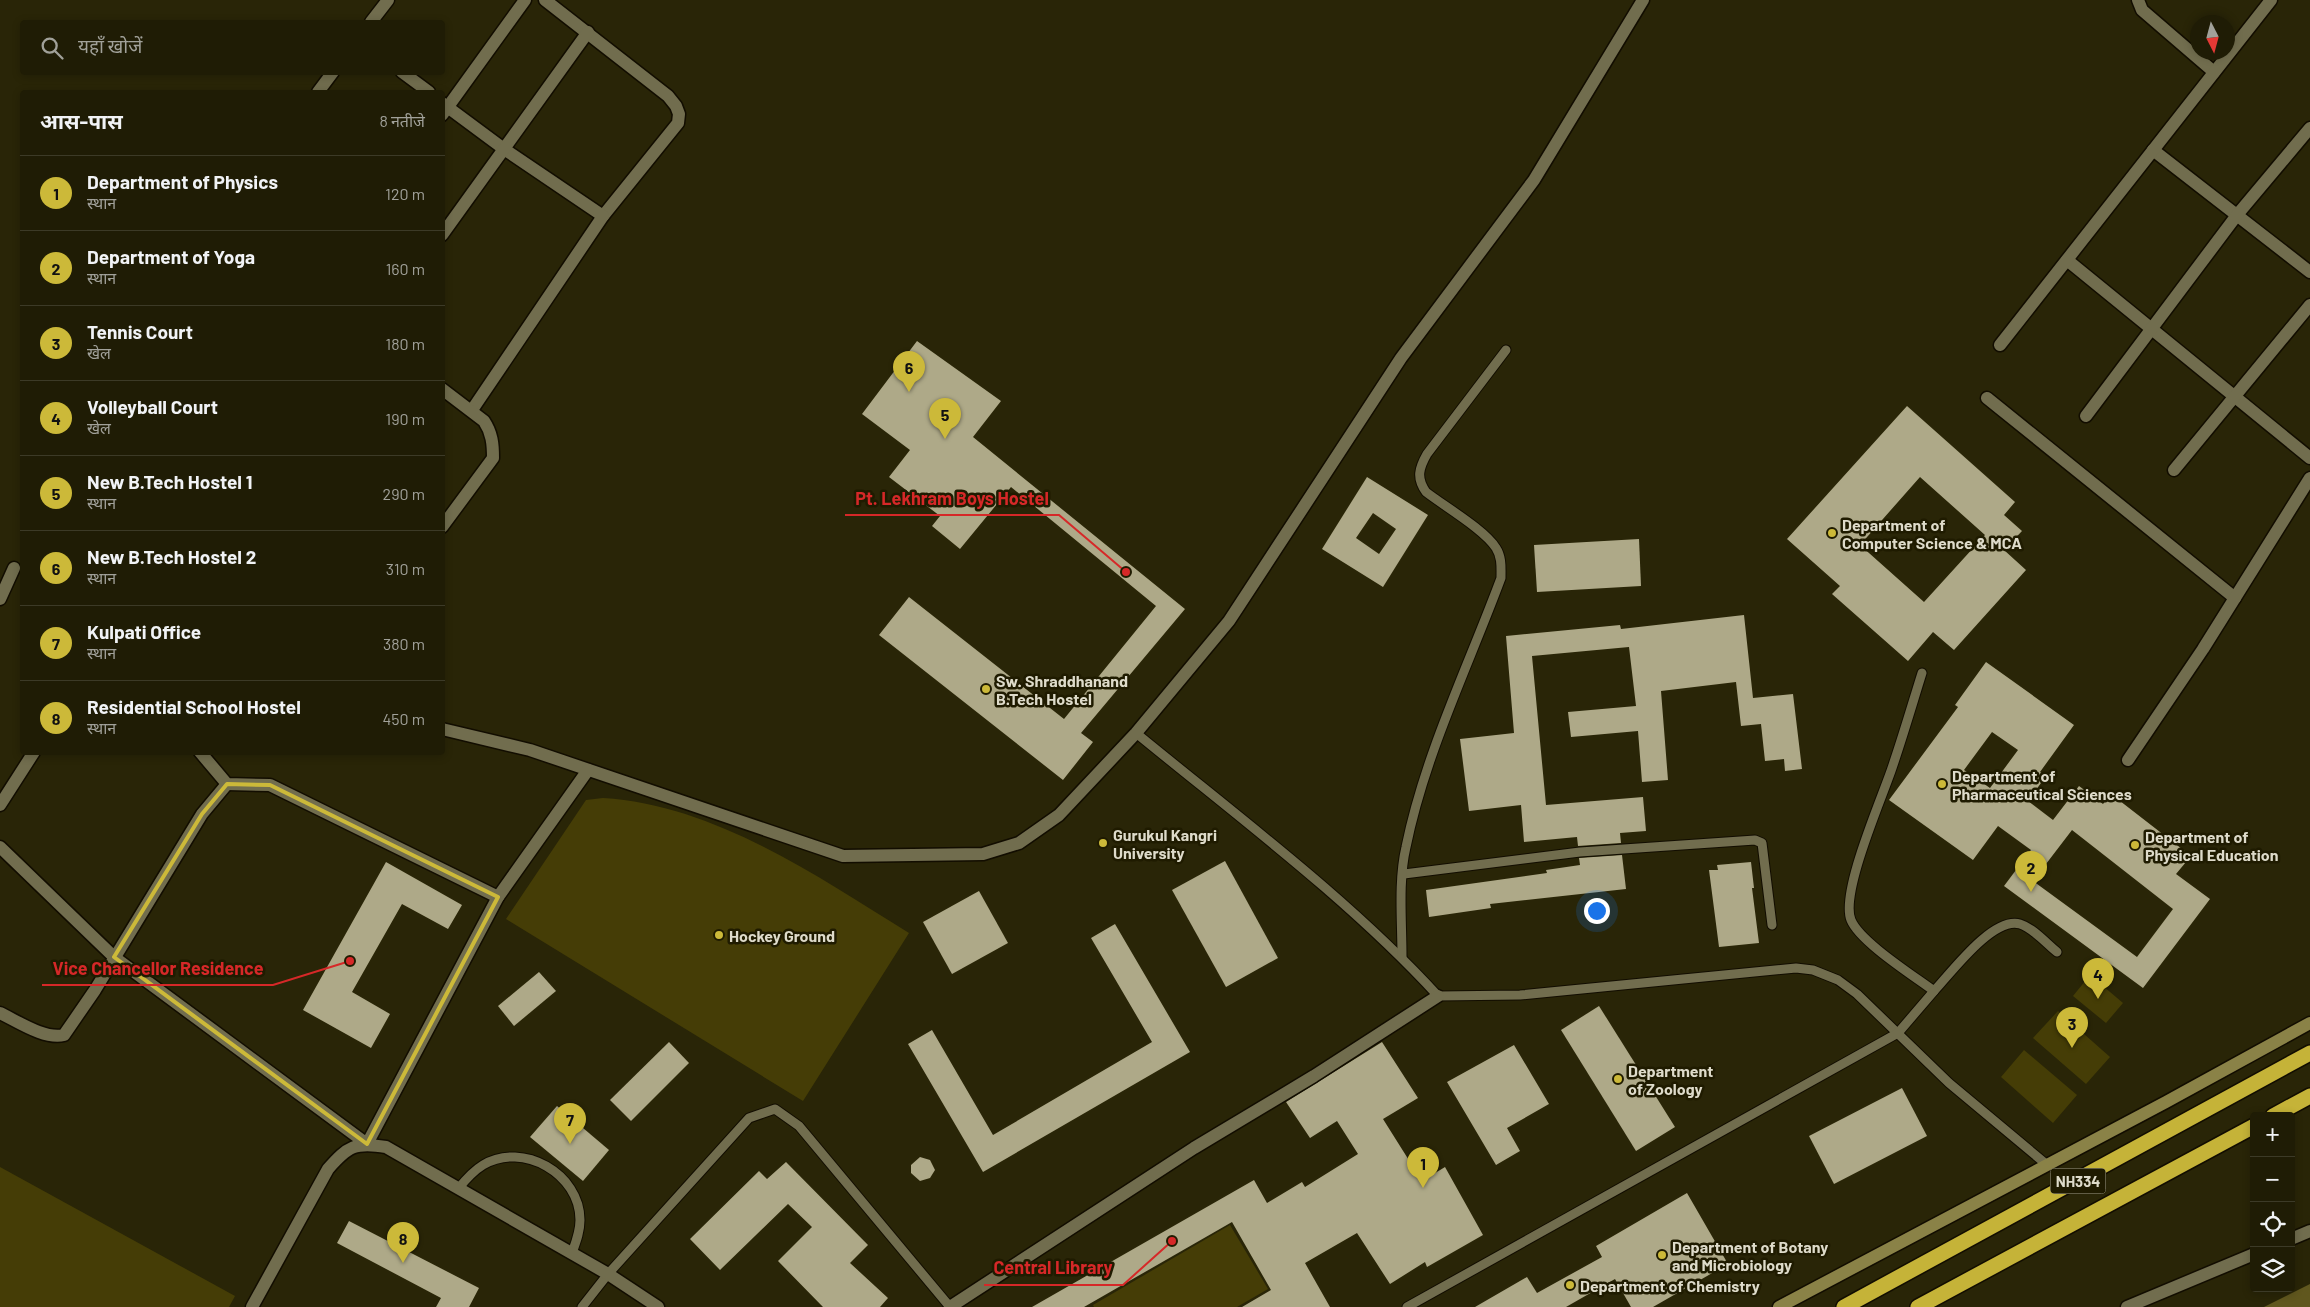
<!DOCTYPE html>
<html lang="hi">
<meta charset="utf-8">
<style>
body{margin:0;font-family:Barlow,"Noto Sans Devanagari",sans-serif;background:#2c2913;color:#f1f3f6}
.controls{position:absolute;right:15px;bottom:15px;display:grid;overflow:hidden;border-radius:5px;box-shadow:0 2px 8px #0003}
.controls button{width:45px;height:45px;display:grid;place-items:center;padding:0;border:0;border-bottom:1px solid #3c3a27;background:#1f1c05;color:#f1f3f6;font:25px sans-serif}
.compass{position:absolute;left:2190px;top:15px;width:45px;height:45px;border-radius:50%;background:#1f1c05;box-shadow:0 2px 8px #0003;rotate:174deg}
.you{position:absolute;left:1596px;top:910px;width:18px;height:18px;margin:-12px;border:4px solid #fff;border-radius:50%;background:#1a73e8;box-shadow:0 0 0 8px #1a73e833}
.badge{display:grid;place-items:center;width:32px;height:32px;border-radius:50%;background:#ccb939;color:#111;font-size:16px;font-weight:700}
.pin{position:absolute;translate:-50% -41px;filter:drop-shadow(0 1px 2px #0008)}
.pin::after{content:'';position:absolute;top:26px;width:18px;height:15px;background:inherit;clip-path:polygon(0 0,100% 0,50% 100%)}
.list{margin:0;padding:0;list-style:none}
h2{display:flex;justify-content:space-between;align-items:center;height:65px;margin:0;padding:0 20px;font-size:21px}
h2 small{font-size:16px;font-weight:400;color:#a1a19a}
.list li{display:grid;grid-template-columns:32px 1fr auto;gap:15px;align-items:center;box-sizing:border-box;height:75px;padding:0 20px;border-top:1px solid #3c3a27}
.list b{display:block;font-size:19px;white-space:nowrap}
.list p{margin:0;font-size:16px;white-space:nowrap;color:#a1a19a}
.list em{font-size:16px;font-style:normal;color:#a1a19a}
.icon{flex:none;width:28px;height:28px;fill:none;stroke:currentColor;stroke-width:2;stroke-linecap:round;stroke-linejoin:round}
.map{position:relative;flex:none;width:2310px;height:1307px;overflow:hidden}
.search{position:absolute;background:#1f1c05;box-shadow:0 2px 8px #0003;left:20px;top:20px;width:425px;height:55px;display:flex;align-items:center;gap:12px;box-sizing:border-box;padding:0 18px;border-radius:5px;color:#a1a19a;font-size:19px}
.panel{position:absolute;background:#1f1c05;box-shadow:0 2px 8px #0003;left:20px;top:90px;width:425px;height:665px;border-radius:5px}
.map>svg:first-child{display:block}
.green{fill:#453d06}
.water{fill:#60571e}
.building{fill:#aea988;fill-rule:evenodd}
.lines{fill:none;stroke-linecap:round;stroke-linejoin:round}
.lane-casing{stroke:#120d00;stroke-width:11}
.street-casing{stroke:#120d00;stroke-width:15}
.secondary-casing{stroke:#120d00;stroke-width:15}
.highway-casing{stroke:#120d00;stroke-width:18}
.lane{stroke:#716d4e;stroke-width:9}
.street{stroke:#716d4e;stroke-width:12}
.secondary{stroke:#8a8247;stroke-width:12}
.highway{stroke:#c5b338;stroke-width:15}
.marked{fill:none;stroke:#ccb939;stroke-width:4;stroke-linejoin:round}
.poi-dot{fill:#ccb939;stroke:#1f1b00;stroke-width:2}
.labels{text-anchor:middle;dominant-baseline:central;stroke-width:5;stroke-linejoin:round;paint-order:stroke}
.shield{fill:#1f1b00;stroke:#a5a18d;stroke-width:1}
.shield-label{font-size:15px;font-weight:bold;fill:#dedbca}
.poi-label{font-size:16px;font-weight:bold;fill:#dedbca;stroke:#1f1b00;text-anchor:start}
.leader{fill:none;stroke:#d62828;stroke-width:2}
.callout-dot{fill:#d62828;stroke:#1f1b00;stroke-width:2}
.callout-label{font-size:18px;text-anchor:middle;font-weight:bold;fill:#d62828;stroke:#1f1b00;stroke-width:5;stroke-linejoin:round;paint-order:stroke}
</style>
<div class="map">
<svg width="2310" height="1307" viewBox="0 0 2310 1307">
<rect width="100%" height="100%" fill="#292507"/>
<!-- green -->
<g class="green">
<path d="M603 798C715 805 817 876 909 933L803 1101 506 919 586 800Z"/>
<polygon points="2090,975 2123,1003 2106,1023 2073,996"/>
<polygon points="2058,1011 2110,1057 2086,1084 2033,1038"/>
<polygon points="2024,1050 2077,1095 2053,1123 2001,1077"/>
<polygon points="0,1167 235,1296 229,1307 0,1307"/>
<polygon points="1230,1225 1268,1289 1237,1307 1094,1307 1093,1305"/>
</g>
<!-- water -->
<polygon class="water" points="2310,1284 2310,1307 2264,1307"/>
<!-- building -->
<g class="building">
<polygon points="917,341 1001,401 973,437 1185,609 1081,733 1093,742 1063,780 879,635 909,597 1064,719 1156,606 1011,487 960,549 932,526 940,516 889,477 910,450 862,414"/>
<path d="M1907 406 2015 502 2004 515 2022 531 2004 550 2026 570 1954 650 1933 632 1908 661 1832 594 1840 586 1787 539ZM1920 477 1985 535 1924 602 1860 545Z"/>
<path d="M1367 477 1428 515 1383 587 1322 549ZM1373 513 1396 529 1379 554 1356 538Z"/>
<polygon points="1639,539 1641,586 1537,592 1534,545"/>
<polygon points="1744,615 1753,698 1793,694 1802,769 1785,771 1784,759 1765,761 1761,724 1741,726 1736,682 1661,691 1668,780 1642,782 1638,731 1571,737 1568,712 1636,706 1629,647 1532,656 1546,805 1643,797 1646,831 1620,833 1621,843 1578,846 1577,837 1524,842 1521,805 1469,811 1460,739 1514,733 1506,636 1620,625 1621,629"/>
<path d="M1986 662 2074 725 2040 772 2046 776 2028 801 2053 820 2079 786 2103 804 2111 794 2191 856 2176 874 2210 899 2143 988 2004 886 2031 850 1998 826 1973 860 1889 800 1958 707 1955 705ZM1992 732 2018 750 1990 788 1964 770ZM2072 830 2173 909 2137 957 2033 881Z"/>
<polygon points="1622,855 1626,889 1490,904 1491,908 1429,917 1426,890 1547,873 1546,870 1580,865 1579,858"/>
<polygon points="1225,861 1278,958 1226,987 1172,890"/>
<polygon points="386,862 462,905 448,929 402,904 352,992 390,1014 371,1048 303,1010"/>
<polygon points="1751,862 1754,888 1752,888 1759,943 1719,947 1709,870 1718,870 1717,865"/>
<polygon points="979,891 1008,943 952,974 923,922"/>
<polygon points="1115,924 1190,1052 983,1172 908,1044 932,1030 993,1135 1152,1042 1091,938"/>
<polygon points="539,972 556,991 514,1026 498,1006"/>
<polygon points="1599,1006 1675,1127 1636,1151 1561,1030"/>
<polygon points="669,1042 689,1063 631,1121 610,1100"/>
<polygon points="1382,1042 1418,1098 1383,1119 1422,1181 1445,1167 1483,1235 1427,1267 1425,1262 1390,1284 1357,1233 1305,1263 1330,1307 1242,1307 1271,1290 1232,1222 1084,1307 1032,1307 1254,1180 1267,1203 1302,1182 1305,1187 1358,1154 1337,1121 1310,1138 1286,1102"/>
<polygon points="1514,1045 1549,1104 1507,1128 1520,1151 1496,1165 1447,1082"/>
<polygon points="1902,1088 1927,1136 1834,1184 1809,1136"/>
<polygon points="557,1106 609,1150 583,1181 530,1137"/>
<polygon points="920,1157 930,1160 935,1170 930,1178 920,1181 911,1173 911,1165"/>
<polygon points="786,1162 868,1245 850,1263 888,1298 880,1307 823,1307 778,1261 812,1227 788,1204 720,1270 690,1239 759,1171 767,1179"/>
<polygon points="1687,1193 1728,1264 1653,1307 1631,1307 1615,1279 1566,1307 1475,1307 1527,1277 1537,1293 1602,1257 1596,1246"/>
<polygon points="349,1221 479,1288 469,1307 436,1307 441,1298 337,1243"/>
</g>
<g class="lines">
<!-- lane casing -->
<g class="lane-casing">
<g id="lane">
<path d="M1922 673C1912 705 1903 736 1892 768 1882 798 1840 893 1851 920 1860 942 1914 976 1934 991 1951 973 1993 916 2020 924 2033 928 2046 943 2057 952"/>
<path d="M1136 733C1237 816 1350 900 1438 996L1520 995 1796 968 1813 970 1838 980 1857 994 1949 1083 2046 1164"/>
<polyline points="1404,874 1580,852 1755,840 1762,843 1772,925"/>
<path d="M1402 957C1402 921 1398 881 1406 847 1425 754 1468 667 1501 578 1501 568 1502 557 1496 548 1485 530 1444 506 1426 492 1416 478 1419 468 1427 454L1506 350"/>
<path d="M458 1189C466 1179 473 1171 483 1165 523 1141 580 1174 580 1220 580 1232 576 1242 572 1253"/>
<polyline points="582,1307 608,1274 749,1118 775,1109 799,1126 950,1307"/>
<polyline points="1407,1307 1898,1033 1934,991"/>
</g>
</g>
<!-- street casing -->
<g class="street-casing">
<g id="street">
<polyline points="545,0 668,96 676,106 679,114 678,123 603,216"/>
<polyline points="2138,0 2142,10 2214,72"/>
<polyline points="371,22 388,0"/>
<polyline points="402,72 429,92"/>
<polyline points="318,92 333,72"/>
<polyline points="442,103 504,149 603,216 472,410"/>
<polyline points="442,115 525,0"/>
<polyline points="2153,150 2310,272"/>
<polyline points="442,235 588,32"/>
<polyline points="2067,260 2310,458"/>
<polyline points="2000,345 2271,0"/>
<path d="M442 389 484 421C492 433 493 444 493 458L442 527"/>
<polyline points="1987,398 2235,598"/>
<polyline points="2086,416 2237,215 2310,128"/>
<polyline points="2174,470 2310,305"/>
<polyline points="0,599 14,568"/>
<polyline points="442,729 530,750 843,856 983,854 1019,843 1059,815 1136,733 1229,621 1401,358 1534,180 1643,0"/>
<polyline points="200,752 227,784 270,785 498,897"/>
<polyline points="2128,760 2203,649 2310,478"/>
<polyline points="0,805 34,752"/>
<polyline points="0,847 114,957 367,1144 498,897 588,770"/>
<path d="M0 1013C17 1021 45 1040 64 1035L95 990 202 814 227 784"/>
<polyline points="2291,1239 2310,1231"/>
<path d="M252 1307 328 1169C348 1146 355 1142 386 1147L608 1274 658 1307"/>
<polyline points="950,1307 1194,1148 1314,1076 1438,996"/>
<polyline points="2127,1307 2254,1254"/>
</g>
</g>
<!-- secondary casing -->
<g class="secondary-casing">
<polyline id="secondary" points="1779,1307 2166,1102 2310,1023"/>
</g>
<!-- highway casing -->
<g class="highway-casing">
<g id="highway">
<polyline points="2273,1116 2310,1096"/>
<polyline points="1844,1307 2310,1053"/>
<polyline points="1918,1307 2254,1126"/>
</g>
</g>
<!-- lane -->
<use href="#lane" class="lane"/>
<!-- street -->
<use href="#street" class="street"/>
<!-- secondary -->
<use href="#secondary" class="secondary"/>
<!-- highway -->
<use href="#highway" class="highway"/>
</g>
<!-- marked area -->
<path class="marked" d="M227 784 270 785 498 897 367 1144 114 957 202 814Z"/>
<!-- markers -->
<g class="poi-dot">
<circle cx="1832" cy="533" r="5"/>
<circle cx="986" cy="689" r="5"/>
<circle cx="1942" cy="784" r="5"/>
<circle cx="1103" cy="843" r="5"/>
<circle cx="2135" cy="845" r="5"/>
<circle cx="719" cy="935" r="5"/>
<circle cx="1618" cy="1079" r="5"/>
<circle cx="1662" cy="1255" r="5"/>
<circle cx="1570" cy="1285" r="5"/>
</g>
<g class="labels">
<!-- shield labels -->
<rect class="shield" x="2050.5" y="1168.5" width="55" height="25" rx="4"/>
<g class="shield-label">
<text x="2078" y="1181">NH334</text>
</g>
<!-- poi labels -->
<g class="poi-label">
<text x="1842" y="524">Department of<tspan x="1842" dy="18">Computer Science &amp; MCA</tspan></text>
<text x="996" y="680">Sw. Shraddhanand<tspan x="996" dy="18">B.Tech Hostel</tspan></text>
<text x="1952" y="775">Department of<tspan x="1952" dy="18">Pharmaceutical Sciences</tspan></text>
<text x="1113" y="834">Gurukul Kangri<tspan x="1113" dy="18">University</tspan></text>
<text x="2145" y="836">Department of<tspan x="2145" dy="18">Physical Education</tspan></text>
<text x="729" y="935">Hockey Ground</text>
<text x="1628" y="1070">Department<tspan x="1628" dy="18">of Zoology</tspan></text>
<text x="1672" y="1246">Department of Botany<tspan x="1672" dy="18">and Microbiology</tspan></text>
<text x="1580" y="1285">Department of Chemistry</text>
</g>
</g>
<!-- callouts -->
<path class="leader" d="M1126 572L1059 515H845M350 961L273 985H42M1172 1241L1123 1285H984"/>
<g class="callout-dot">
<circle cx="1126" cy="572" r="5"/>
<circle cx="350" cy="961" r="5"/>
<circle cx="1172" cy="1241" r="5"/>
</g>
<g class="callout-label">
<text x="952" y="505">Pt. Lekhram Boys Hostel</text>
<text x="158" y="975">Vice Chancellor Residence</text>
<text x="1053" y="1274">Central Library</text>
</g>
</svg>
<div class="controls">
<button>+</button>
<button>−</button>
<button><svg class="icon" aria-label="locate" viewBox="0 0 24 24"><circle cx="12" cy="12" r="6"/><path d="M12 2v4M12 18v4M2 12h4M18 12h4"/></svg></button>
<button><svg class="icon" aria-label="layers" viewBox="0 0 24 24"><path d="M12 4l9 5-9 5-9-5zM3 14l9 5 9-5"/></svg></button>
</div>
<svg class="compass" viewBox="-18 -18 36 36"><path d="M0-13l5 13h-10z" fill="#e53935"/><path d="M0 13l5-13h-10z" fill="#a1a19a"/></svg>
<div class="you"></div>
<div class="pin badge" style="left:1423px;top:1188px">1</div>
<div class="pin badge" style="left:2031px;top:892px">2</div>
<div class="pin badge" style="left:2072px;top:1048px">3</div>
<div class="pin badge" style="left:2098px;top:999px">4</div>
<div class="pin badge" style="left:945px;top:439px">5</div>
<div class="pin badge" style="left:909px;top:392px">6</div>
<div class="pin badge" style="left:570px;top:1144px">7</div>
<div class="pin badge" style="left:403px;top:1263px">8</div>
<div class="search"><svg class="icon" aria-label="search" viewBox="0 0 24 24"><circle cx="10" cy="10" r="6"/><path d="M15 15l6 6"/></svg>यहाँ खोजें</div>
<section class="panel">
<h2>आस-पास<small>8 नतीजे</small></h2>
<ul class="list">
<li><span class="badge">1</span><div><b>Department of Physics</b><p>स्थान</p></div><em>120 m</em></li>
<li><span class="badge">2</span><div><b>Department of Yoga</b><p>स्थान</p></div><em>160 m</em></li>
<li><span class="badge">3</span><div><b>Tennis Court</b><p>खेल</p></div><em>180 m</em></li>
<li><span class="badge">4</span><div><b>Volleyball Court</b><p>खेल</p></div><em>190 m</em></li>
<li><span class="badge">5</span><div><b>New B.Tech Hostel 1</b><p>स्थान</p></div><em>290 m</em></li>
<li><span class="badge">6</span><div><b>New B.Tech Hostel 2</b><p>स्थान</p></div><em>310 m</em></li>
<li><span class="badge">7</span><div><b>Kulpati Office</b><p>स्थान</p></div><em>380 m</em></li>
<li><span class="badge">8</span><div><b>Residential School Hostel</b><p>स्थान</p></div><em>450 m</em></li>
</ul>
</section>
</div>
